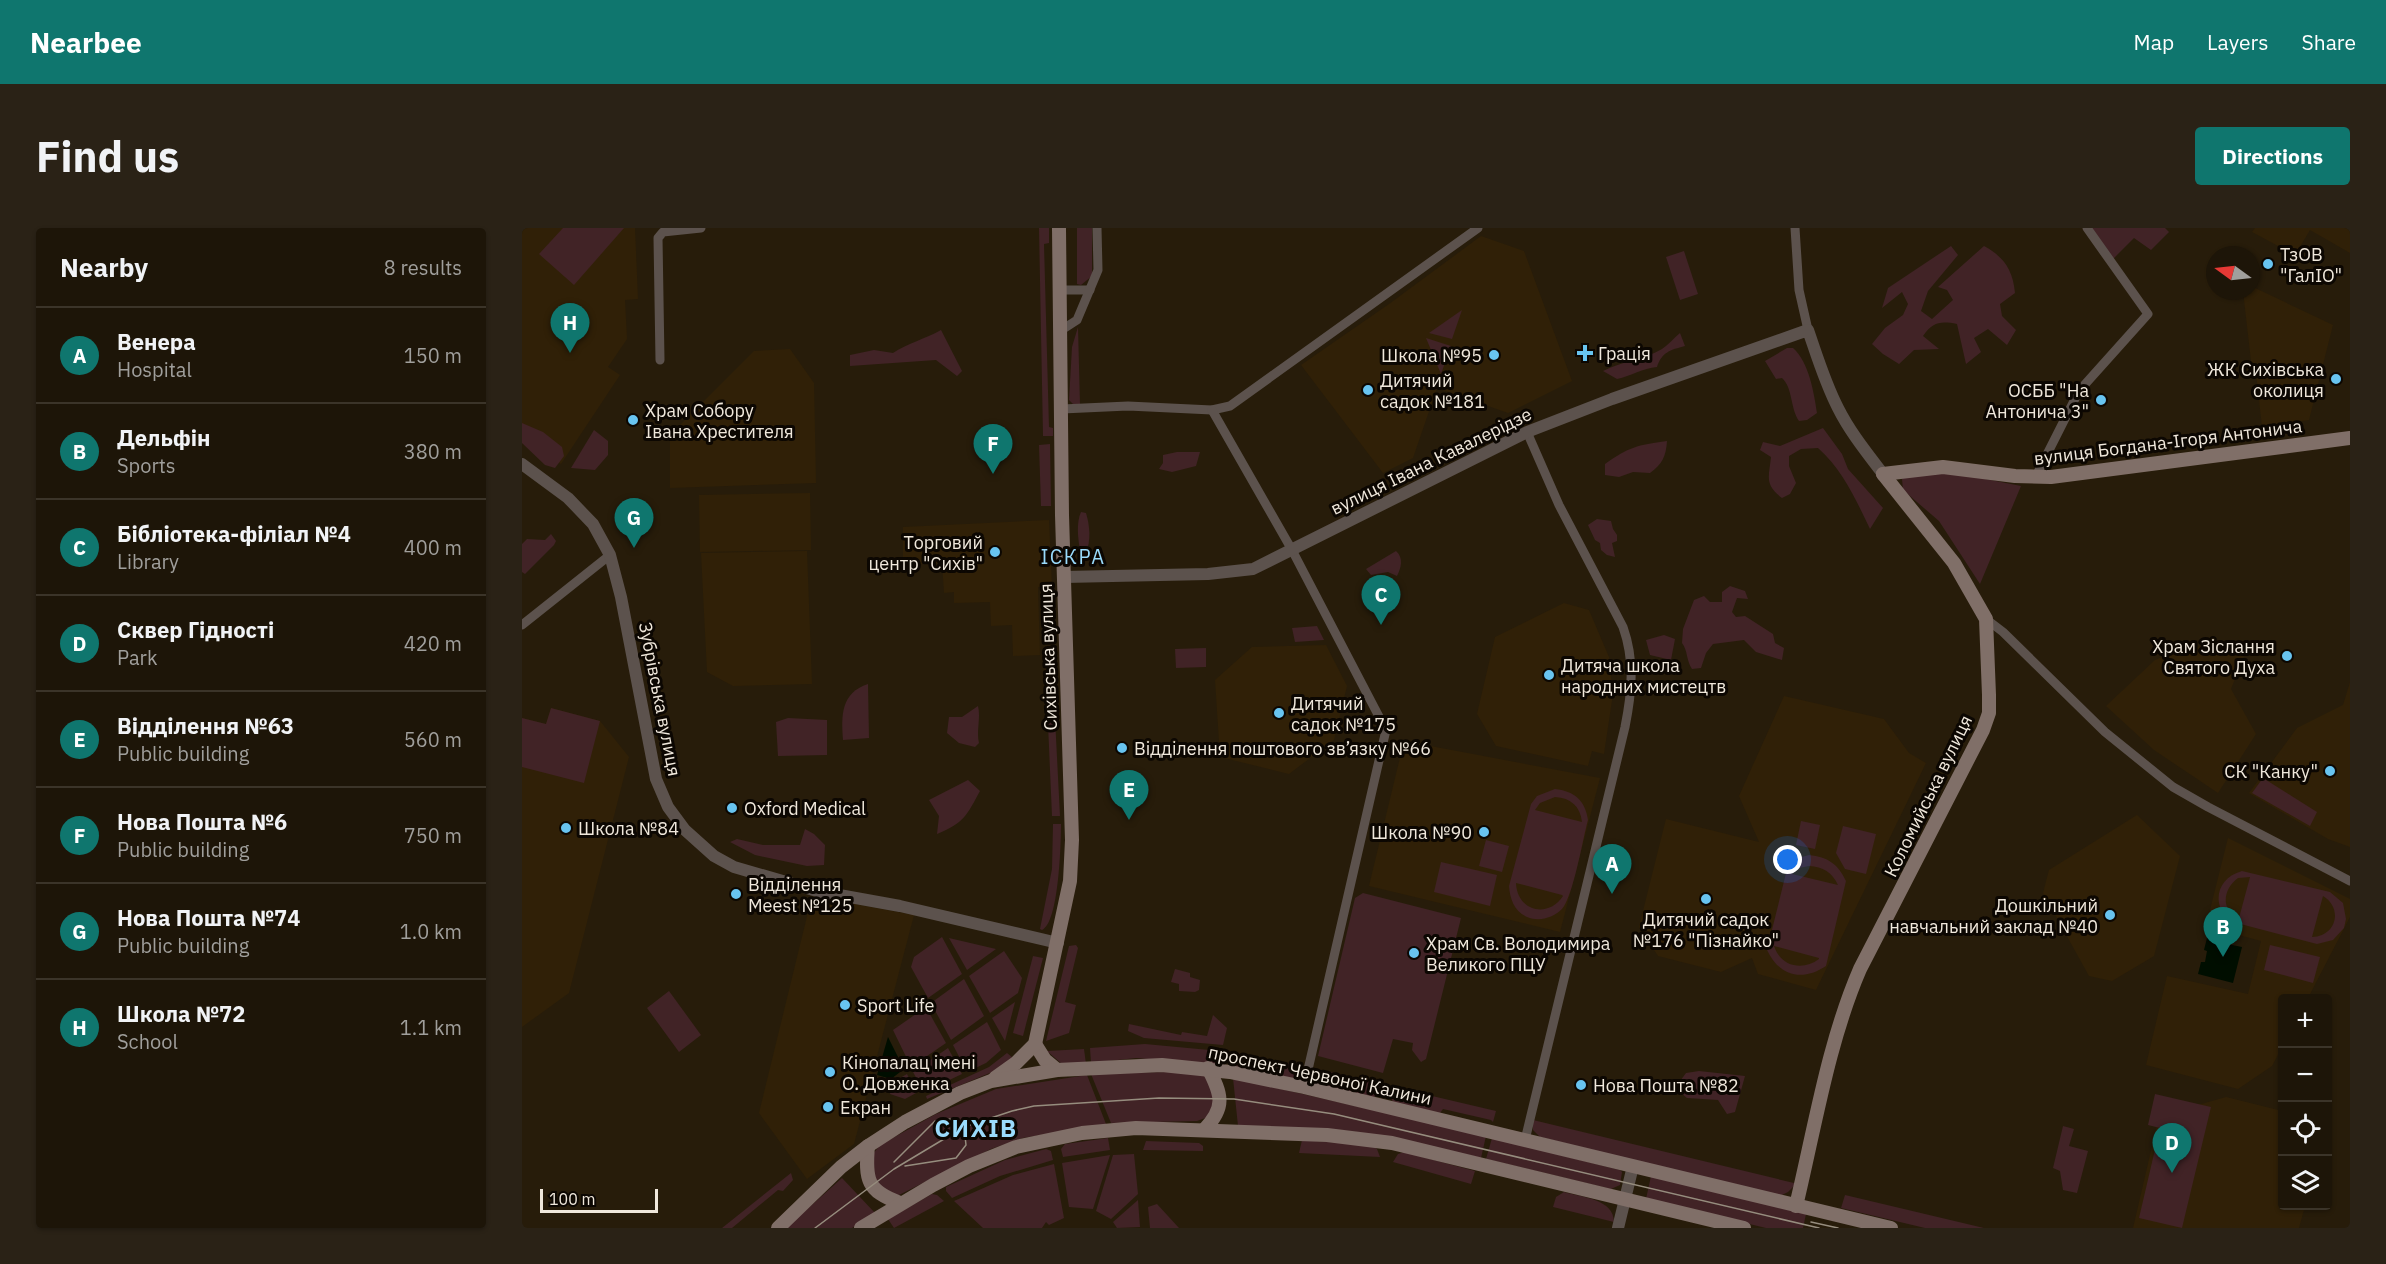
<!DOCTYPE html>
<meta charset="utf-8">
<style>
body{margin:0;font-family:"IBM Plex Sans",sans-serif;background:#2a2216;color:#f1f3f6}
.controls{position:absolute;right:18px;bottom:18px;display:grid;overflow:hidden;border-radius:6px;box-shadow:0 2px 4px #0004}
.controls button{width:54px;height:54px;display:grid;place-items:center;padding:0;border:0;border-bottom:2px solid #3b3429;background:#1d1508;color:#f1f3f6;font:30px sans-serif}
.compass{position:absolute;left:1684px;top:18px;width:54px;height:54px;border-radius:50%;background:#1d1508;box-shadow:0 2px 4px #0004;rotate:285deg}
.scale{position:absolute;left:18px;bottom:15px;width:118px;box-sizing:border-box;padding-left:6px;border:3px solid #f0e8dc;border-top:0;font-size:16px;line-height:21px;white-space:nowrap;color:#f0e8dc;-webkit-text-stroke:4px #0c0702;paint-order:stroke}
.you{position:absolute;left:1266px;top:632px;width:21px;height:21px;margin:-15px;border:4px solid #fff;border-radius:50%;background:#1a73e8;box-shadow:0 0 0 9px #1a73e833}
.badge{display:grid;place-items:center;width:39px;height:39px;border-radius:50%;background:#0f766e;color:#fff;font-size:20px;font-weight:700}
.pin{position:absolute;translate:-50% -50px;filter:drop-shadow(0 2px 3px #0008)}
.pin::after{content:'';position:absolute;top:32px;width:21px;height:18px;background:inherit;clip-path:polygon(0 0,100% 0,50% 100%)}
.list{margin:0;padding:0;list-style:none}
h2{display:flex;justify-content:space-between;align-items:center;height:78px;margin:0;padding:0 24px;font-size:26px}
h2 small{font-size:20px;font-weight:400;color:#a09f9c}
.list li{display:grid;grid-template-columns:39px 1fr auto;gap:18px;align-items:center;box-sizing:border-box;height:96px;padding:0 24px;border-top:2px solid #3b3429}
.list b{display:block;font-size:22px;white-space:nowrap}
.list p{margin:0;font-size:20px;white-space:nowrap;color:#a09f9c}
.list em{font-size:20px;font-style:normal;color:#a09f9c}
.icon{flex:none;width:33px;height:33px;fill:none;stroke:currentColor;stroke-width:2;stroke-linecap:round;stroke-linejoin:round}
.map{position:relative;flex:none;width:1828px;height:1000px;overflow:hidden;border-radius:6px}
header{display:flex;align-items:center;gap:36px;box-sizing:border-box;height:84px;padding:0 30px;background:#0f766e;color:#fff}
header strong{font-size:28px}
nav{display:flex;gap:33px;margin-inline-start:auto;font-size:21px}
.intro{display:flex;align-items:center;justify-content:space-between;box-sizing:border-box;height:144px;padding:0 36px}
h1{margin:0;font-size:42px}
.button{padding:15px 27px;border-radius:6px;background:#0f766e;color:#fff;font-size:21px;font-weight:700}
main{display:flex;gap:36px;padding:0 36px}
aside{flex:1;background:#1d1508;border-radius:6px;box-shadow:0 2px 4px #0004}
.map>svg:first-child{display:block}
.built{fill:#302007}
.green{fill:#412326;fill-rule:evenodd}
.water{fill:#000e00}
.lines{fill:none;stroke-linecap:round;stroke-linejoin:round}
.minor{stroke:#5c524d;stroke-width:9}
.tertiary{stroke:#5c524d;stroke-width:12}
.secondary{stroke:#806f68;stroke-width:14}
.tram{stroke:#968d7e;stroke-width:1.5}
.poi-dot{fill:#68c4f0;stroke:#0c0702;stroke-width:2}
.labels{text-anchor:middle;dominant-baseline:central;stroke-width:6;stroke-linejoin:round;paint-order:stroke}
.poi-label{font-size:18px;fill:#f0e8dc;stroke:#0c0702;text-anchor:start}
.street-label{font-size:18px;fill:#f0e8dc;stroke:#0c0702}
.neighbourhood-label{font-size:20px;letter-spacing:1.5px;fill:#9adbfc;stroke:#0c0702}
.district-label{font-size:24px;font-weight:bold;letter-spacing:1.5px;fill:#9adbfc;stroke:#0c0702}
</style>
<header>
<strong>Nearbee</strong>
<nav><a>Map</a><a>Layers</a><a>Share</a></nav>
</header>
<div class="intro"><h1>Find us</h1><a class="button">Directions</a></div>
<main>
<aside>
<h2>Nearby<small>8 results</small></h2>
<ul class="list">
<li><span class="badge">A</span><div><b>Венера</b><p>Hospital</p></div><em>150 m</em></li>
<li><span class="badge">B</span><div><b>Дельфін</b><p>Sports</p></div><em>380 m</em></li>
<li><span class="badge">C</span><div><b>Бібліотека-філіал №4</b><p>Library</p></div><em>400 m</em></li>
<li><span class="badge">D</span><div><b>Сквер Гідності</b><p>Park</p></div><em>420 m</em></li>
<li><span class="badge">E</span><div><b>Відділення №63</b><p>Public building</p></div><em>560 m</em></li>
<li><span class="badge">F</span><div><b>Нова Пошта №6</b><p>Public building</p></div><em>750 m</em></li>
<li><span class="badge">G</span><div><b>Нова Пошта №74</b><p>Public building</p></div><em>1.0 km</em></li>
<li><span class="badge">H</span><div><b>Школа №72</b><p>School</p></div><em>1.1 km</em></li>
</ul>
</aside>
<div class="map">
<svg width="1828" height="1000" viewBox="0 0 1828 1000">
<rect width="100%" height="100%" fill="#271c0a"/>
<!-- built -->
<g class="built">
<polygon points="0,0 113,0 116,71 103,72 105,111 86,139 98,147 39,236 0,208"/>
<polygon points="1733,0 1828,0 1828,25 1788,2 1773,27 1730,4"/>
<polygon points="959,8 1002,23 1050,153 986,185 915,160 891,230 861,245 779,137 867,76"/>
<polygon points="1729,58 1811,97 1787,192 1740,199 1734,145 1730,142 1721,63 1729,63"/>
<polygon points="268,121 292,155 294,255 148,260 148,207 232,123"/>
<polygon points="288,265 289,322 178,324 177,267"/>
<polygon points="527,292 530,358 516,359 518,427 491,428 490,397 469,398 468,374 432,375 432,364 422,365 420,335 381,337 381,299"/>
<polygon points="285,323 290,456 211,458 185,444 179,325"/>
<polygon points="1042,375 1067,382 1087,429 1091,466 1082,526 1070,523 1066,538 974,518 955,486 973,409"/>
<polygon points="1717,412 1723,426 1709,461 1734,506 1696,565 1632,522 1584,478 1633,432 1656,422"/>
<polygon points="804,417 825,458 812,512 767,546 698,529 693,452 730,419"/>
<polygon points="1828,454 1828,619 1806,611 1727,565 1775,500 1821,477"/>
<polygon points="1262,468 1362,491 1387,525 1404,535 1294,762 1236,746 1230,730 1199,744 1136,728 1117,699 1144,591 1237,614 1217,568"/>
<polygon points="29,480 78,493 107,529 47,765 0,799 0,490 24,496"/>
<polygon points="882,513 1078,550 1038,704 847,658"/>
<polygon points="1615,587 1658,628 1632,728 1590,753 1567,748 1521,665 1527,642"/>
<polygon points="1706,610 1828,671 1828,689 1786,770 1760,770 1760,819 1750,838 1716,861 1624,837 1645,748 1726,766 1739,713 1684,698"/>
<polygon points="290,668 392,687 332,916 285,951 237,885"/>
<polygon points="1704,869 1760,883 1760,978 1783,978 1777,1000 1611,1000 1637,888"/>
</g>
<!-- green -->
<g class="green">
<polygon points="41,0 102,0 52,57 17,26"/>
<polygon points="517,0 527,0 527,15 522,16 527,199 531,200 531,208 521,208"/>
<polygon points="555,0 570,0 570,48 559,57 555,56"/>
<polygon points="1568,0 1643,0 1647,4 1629,22 1612,10 1591,31"/>
<path d="M1429 18 1436 27 1406 63 1399 83 1410 91 1431 72 1425 62 1416 59 1462 18C1482 29 1491 42 1493 65L1478 76 1480 88 1494 102 1485 117 1466 101 1452 110 1459 124 1444 136 1435 96C1418 93 1411 94 1401 108L1417 121 1392 122 1377 136 1361 126 1350 116 1363 100 1381 87 1386 76 1380 64 1360 80 1366 60Z"/>
<polygon points="1162,23 1176,66 1158,72 1144,29"/>
<polygon points="940,82 930,111 907,105"/>
<polygon points="556,99 558,177 551,176 547,172 550,119"/>
<path d="M419 102 440 143 435 148 414 132 328 138V127L352 122 371 125C386 115 403 111 419 102Z"/>
<path d="M1158 105 1163 118C1148 122 1140 124 1135 139 1121 140 1109 148 1095 151L1081 143C1100 133 1121 132 1140 121 1146 117 1152 110 1158 105Z"/>
<polygon points="904,110 929,118 919,146"/>
<path d="M1265 120H1271C1287 134 1292 165 1295 185L1285 192 1277 193C1268 180 1271 160 1260 150L1254 151 1243 133Z"/>
<polygon points="0,195 21,204 40,219 42,228 33,240 23,237 0,215"/>
<path d="M1301 200 1320 226 1326 241 1361 280 1348 301C1334 272 1321 242 1296 220L1279 221 1267 228V238L1274 255 1268 266 1260 270C1242 256 1247 249 1249 229L1238 222 1241 214 1258 218Z"/>
<polygon points="72,202 86,213 86,227 73,242 49,240"/>
<path d="M1145 213C1144 229 1140 236 1128 245L1111 244 1097 249 1083 247V236C1107 219 1115 217 1145 213Z"/>
<polygon points="528,216 529,278 519,278 517,217"/>
<polygon points="655,224 678,224 674,238 650,244 637,241 641,235 641,227"/>
<polygon points="1423,243 1499,258 1458,356 1417,293 1381,262 1380,251 1387,246"/>
<path d="M559 284 564 285C568 298 569 313 564 325L558 323C556 310 554 295 559 284Z"/>
<polygon points="1075,291 1089,293 1091,301 1095,307 1095,313 1090,315 1093,329 1085,327 1079,322 1078,315 1073,312 1066,297"/>
<polygon points="29,306 34,313 32,317 3,346 0,344 0,316 5,311 23,312"/>
<path d="M874 323C882 330 879 340 875 348L866 344 849 347 844 341Z"/>
<path d="M1208 358 1223 363 1226 371 1215 370 1210 384 1214 389 1223 388 1251 406 1253 415 1262 420 1260 432 1234 424 1222 412 1191 416 1184 425 1179 440 1170 441C1164 432 1166 423 1160 415L1161 401 1172 372 1182 368 1188 374H1200V364Z"/>
<polygon points="795,398 802,412 773,414 770,400"/>
<polygon points="1142,407 1153,411 1149,432 1128,427 1124,412"/>
<polygon points="684,420 684,439 654,440 653,421"/>
<path d="M346 456 347 510 321 512C319 487 319 465 346 456Z"/>
<polygon points="525,473 529,473 530,487 533,490 538,588 530,588"/>
<path d="M456 478C459 490 454 503 457 515L453 519 437 515 425 505 427 489H440Z"/>
<polygon points="29,480 78,493 62,555 0,539 0,490 24,496"/>
<polygon points="266,490 305,492 305,527 256,528 254,494"/>
<polygon points="1741,550 1795,584 1788,598 1730,565"/>
<path d="M446 552 458 563C445 587 442 595 415 606L417 588 407 572Z"/>
<path d="M1033 561C1052 563 1063 572 1066 592 1061 610 1051 669 1040 681 1031 690 1017 694 1005 689 992 683 988 671 987 658L1009 576 1015 568ZM1033 569C1049 570 1058 578 1060 594L1013 582 1018 575ZM994 655 1040 667 1041 668C1026 691 995 683 994 655Z"/>
<polygon points="1279,593 1298,597 1293,621 1274,617"/>
<path d="M531 596H539C539 615 537 695 520 702L518 701 530 641Z"/>
<polygon points="1321,598 1354,606 1344,646 1323,641 1314,625"/>
<polygon points="283,601 292,606 303,617 302,637 285,638 233,627 208,614 215,611 241,617 278,617"/>
<polygon points="964,612 987,618 980,644 957,638"/>
<path d="M1287 627C1306 629 1316 636 1324 653L1304 738C1280 754 1257 748 1245 722L1266 637 1276 630ZM1287 638C1301 639 1310 644 1316 657L1270 646 1277 640ZM1252 718 1297 730V731C1281 743 1259 739 1252 718Z"/>
<polygon points="919,634 975,647 968,678 912,664"/>
<path d="M1720 643 1808 664 1821 675 1824 691 1822 700 1811 712 1795 716 1707 693C1689 675 1695 650 1720 643ZM1728 649 1717 690V691C1698 682 1701 661 1716 650ZM1801 668C1821 680 1815 708 1790 709Z"/>
<polygon points="841,665 939,690 904,831 899,834 890,822 891,815 871,811 861,845 796,828 833,670"/>
<polygon points="420,709 440,746 406,770 389,739 392,729"/>
<polygon points="427,710 474,721 445,742"/>
<polygon points="554,717 556,720 543,774 554,777 547,805 524,813 547,718"/>
<polygon points="1748,717 1798,729 1791,755 1742,742"/>
<polygon points="482,723 500,750 496,765 468,785 447,748"/>
<polygon points="511,728 521,730 501,808 491,805"/>
<polygon points="653,741 668,745 668,749 678,752 677,762 673,764 657,763 657,756 649,754"/>
<polygon points="442,751 462,788 429,812 409,775"/>
<polygon points="147,763 179,807 157,824 125,780"/>
<polygon points="493,774 483,813 470,790"/>
<polygon points="404,779 424,815 389,839 371,802"/>
<polygon points="691,787 705,800 701,817 622,810 606,803 607,796 659,807 660,804 685,808"/>
<polygon points="465,794 479,822 464,835 445,844 431,817"/>
<polygon points="623,816 698,823 698,837 614,830 569,835 568,820"/>
<polygon points="426,820 440,846 402,864 391,844"/>
<polygon points="562,821 564,836 540,836 525,823"/>
<polygon points="709,824 782,838 776,850 773,851 710,838"/>
<polygon points="485,825 491,830 475,842 405,871 404,868 467,839"/>
<polygon points="791,840 974,883 971,894 969,892 921,881 918,885 872,876 869,870 856,867 849,870 799,858 792,852"/>
<polygon points="681,843 694,872 686,889 675,893 589,895 569,846"/>
<polygon points="1177,843 1223,848 1213,884 1205,886 1196,872 1165,870 1153,860 1164,845"/>
<polygon points="385,846 394,865 383,871 368,866 371,854"/>
<polygon points="565,847 584,896 501,910 469,921 377,967 368,967 359,961 350,949 350,927 358,917 414,886 474,861"/>
<polygon points="711,850 964,908 959,930 883,912 828,903 716,898"/>
<polygon points="1633,866 1689,879 1660,1000 1617,990 1638,900 1626,897"/>
<polygon points="1011,892 1272,955 1273,957 1266,964 1258,968 1018,909 1011,902"/>
<polygon points="1541,898 1552,901 1547,918 1566,923 1555,965 1541,962 1538,943 1531,940"/>
<polygon points="586,910 588,922 541,929 539,921 543,916"/>
<polygon points="970,910 1098,942 1100,944 1098,957 1089,961 964,931"/>
<polygon points="780,912 848,917 855,921 858,929 777,925"/>
<polygon points="624,913 677,915 681,918 681,923 621,922"/>
<polygon points="524,921 529,923 531,932 478,948 430,970 424,963 424,959 483,932"/>
<polygon points="882,924 953,943 949,956 871,934 876,926"/>
<polygon points="612,926 616,966 589,991 574,983 591,927"/>
<polygon points="588,927 571,981 547,979 540,935"/>
<polygon points="532,936 542,990 527,997 524,994 520,1000 461,1000 432,973 491,947"/>
<polygon points="269,945 271,952 261,963 256,962 210,1000 200,1000"/>
<polygon points="1129,948 1284,986 1281,1000 1244,1000 1124,971"/>
<polygon points="320,950 353,985 330,1000 264,1000"/>
<path d="M1042 964C1059 969 1092 971 1092 994L1031 979 1034 969Z"/>
<polygon points="410,966 415,967 422,973 372,1000 366,991"/>
<polygon points="1323,967 1462,1000 1403,1000 1319,980"/>
<polygon points="616,972 618,999 595,1000 591,994"/>
<polygon points="635,976 657,1000 628,1000 626,979"/>
</g>
<!-- water -->
<g class="water">
<polygon points="1686,706 1706,711 1705,716 1720,719 1711,755 1676,746 1679,734 1683,734 1685,723 1682,722"/>
<polygon points="366,809 382,841 369,851 355,847"/>
</g>
<g class="lines">
<!-- minor -->
<g class="minor">
<polyline points="1273,0 1277,62 1286,102"/>
<polyline points="537,62 568,62"/>
<polyline points="538,103 555,92 576,42 575,0"/>
<polyline points="138,132 136,10 141,4 179,0"/>
<polyline points="540,181 606,178 690,182 708,178 956,0"/>
<polyline points="690,182 770,322 864,502 782,859"/>
<polyline points="1513,250 1557,163 1626,86 1565,0"/>
<polyline points="1464,391 1481,404 1583,504 1651,559 1686,579 1828,653"/>
<polyline points="0,397 88,327"/>
<path d="M1003 912 1103 499C1110 464 1113 433 1101 399L1037 277 1005 204"/>
</g>
<!-- tertiary -->
<g class="tertiary">
<polyline points="0,236 46,270 71,296 88,327 99,369 134,551 146,579 163,602 192,628 212,639 295,663 378,678 536,715"/>
<path d="M542 349 686 346 731 341 1005 204 1090 171 1286 102C1295 128 1303 155 1316 180 1328 204 1345 225 1361 246"/>
<polyline points="1096,1000 1111,938"/>
</g>
<!-- secondary -->
<g class="secondary">
<polyline points="1361,246 1421,239 1493,248 1529,249 1828,210"/>
<polyline points="513,816 523,832 535,842"/>
<polyline points="473,850 494,835 513,816 548,653 550,612 540,287 537,0"/>
<path d="M682 902C704 879 700 867 686 840"/>
<path d="M346 918C343 952 345 963 378 975"/>
<path d="M1274 978C1293 899 1306 815 1338 741L1461 502 1467 485V467L1464 391 1432 335 1361 246"/>
<polyline points="256,1000 319,939 346,918 383,894 438,865 469,853 535,842 640,837 708,844 782,859 1369,1000"/>
<polyline points="339,1000 411,957 447,938 494,919 560,905 614,900 805,907 870,915 1222,1000"/>
</g>
<!-- tram -->
<g class="tram">
<polyline points="372,934 413,893 429,891 442,899 444,917 434,930 383,938"/>
<polyline points="1289,994 1316,1000"/>
<polyline points="293,1000 372,941 442,899 490,883 512,878 637,870 712,871 812,886 1297,1000"/>
</g>
</g>
<!-- markers -->
<g class="poi-dot">
<circle cx="1746" cy="36" r="6"/>
<path d="M1060 116h6v6h6v6h-6v6h-6v-6h-6v-6h6z"/>
<circle cx="972" cy="127" r="6"/>
<circle cx="1814" cy="151" r="6"/>
<circle cx="846" cy="162" r="6"/>
<circle cx="1579" cy="172" r="6"/>
<circle cx="111" cy="192" r="6"/>
<circle cx="473" cy="324" r="6"/>
<circle cx="1765" cy="428" r="6"/>
<circle cx="1027" cy="447" r="6"/>
<circle cx="757" cy="485" r="6"/>
<circle cx="600" cy="520" r="6"/>
<circle cx="1808" cy="543" r="6"/>
<circle cx="210" cy="580" r="6"/>
<circle cx="44" cy="600" r="6"/>
<circle cx="962" cy="604" r="6"/>
<circle cx="214" cy="666" r="6"/>
<circle cx="1184" cy="671" r="6"/>
<circle cx="1588" cy="687" r="6"/>
<circle cx="892" cy="725" r="6"/>
<circle cx="323" cy="777" r="6"/>
<circle cx="308" cy="844" r="6"/>
<circle cx="1059" cy="857" r="6"/>
<circle cx="306" cy="879" r="6"/>
</g>
<g class="labels">
<!-- poi labels -->
<g class="poi-label">
<text x="1758" y="26">ТзОВ<tspan x="1758" dy="21">"ГалІО"</tspan></text>
<text x="1076" y="125">Грація</text>
<text x="960" y="127" text-anchor="end">Школа №95</text>
<text x="1802" y="141" text-anchor="end">ЖК Сихівська<tspan x="1802" dy="21">околиця</tspan></text>
<text x="858" y="152">Дитячий<tspan x="858" dy="21">садок №181</tspan></text>
<text x="1567" y="162" text-anchor="end">ОСББ "На<tspan x="1567" dy="21">Антонича 3"</tspan></text>
<text x="123" y="182">Храм Собору<tspan x="123" dy="21">Івана Хрестителя</tspan></text>
<text x="461" y="314" text-anchor="end">Tорговий<tspan x="461" dy="21">центр "Сихів"</tspan></text>
<text x="1753" y="418" text-anchor="end">Храм Зіслання<tspan x="1753" dy="21">Святого Духа</tspan></text>
<text x="1039" y="437">Дитяча школа<tspan x="1039" dy="21">народних мистецтв</tspan></text>
<text x="769" y="475">Дитячий<tspan x="769" dy="21">садок №175</tspan></text>
<text x="612" y="520">Відділення поштового зв’язку №66</text>
<text x="1796" y="543" text-anchor="end">СК "Канку"</text>
<text x="222" y="580">Oxford Medical</text>
<text x="56" y="600">Школа №84</text>
<text x="950" y="604" text-anchor="end">Школа №90</text>
<text x="226" y="656">Відділення<tspan x="226" dy="21">Meest №125</tspan></text>
<text x="1576" y="677" text-anchor="end">Дошкільний<tspan x="1576" dy="21">навчальний заклад №40</tspan></text>
<text x="1184" y="691" text-anchor="middle">Дитячий садок<tspan x="1184" dy="21">№176 "Пізнайко"</tspan></text>
<text x="904" y="715">Храм Св. Володимира<tspan x="904" dy="21">Великого ПЦУ</tspan></text>
<text x="335" y="777">Sport Life</text>
<text x="320" y="834">Кінопалац імені<tspan x="320" dy="21">О. Довженка</tspan></text>
<text x="1071" y="857">Нова Пошта №82</text>
<text x="318" y="879">Екран</text>
</g>
<!-- street labels -->
<g class="street-label">
<text transform="translate(1646 214) rotate(-7)">вулиця Богдана-Ігоря Антонича</text>
<text transform="translate(909 233) rotate(-26)">вулиця Івана Кавалерідзе</text>
<text transform="translate(526 429) rotate(-92)">Сихівська вулиця</text>
<text transform="translate(138 471) rotate(79)">Зубрівська вулиця</text>
<text transform="translate(1406 568) rotate(-64)">Коломийська вулиця</text>
<text transform="translate(798 847) rotate(12)">проспект Червоної Калини</text>
</g>
<!-- neighbourhood labels -->
<g class="neighbourhood-label">
<text x="551" y="328">ІСКРА</text>
</g>
<!-- district labels -->
<g class="district-label">
<text x="454" y="900">СИХІВ</text>
</g>
</g>
</svg>
<div class="controls">
<button>+</button>
<button>−</button>
<button><svg class="icon" aria-label="locate" viewBox="0 0 24 24"><circle cx="12" cy="12" r="6"/><path d="M12 2v4M12 18v4M2 12h4M18 12h4"/></svg></button>
<button><svg class="icon" aria-label="layers" viewBox="0 0 24 24"><path d="M12 4l9 5-9 5-9-5zM3 14l9 5 9-5"/></svg></button>
</div>
<svg class="compass" viewBox="-18 -18 36 36"><path d="M0-13l5 13h-10z" fill="#e53935"/><path d="M0 13l5-13h-10z" fill="#a09f9c"/></svg>
<div class="scale">100 m</div>
<div class="you"></div>
<div class="pin badge" style="left:1090px;top:666px">A</div>
<div class="pin badge" style="left:1701px;top:729px">B</div>
<div class="pin badge" style="left:859px;top:397px">C</div>
<div class="pin badge" style="left:1650px;top:945px">D</div>
<div class="pin badge" style="left:607px;top:592px">E</div>
<div class="pin badge" style="left:471px;top:246px">F</div>
<div class="pin badge" style="left:112px;top:320px">G</div>
<div class="pin badge" style="left:48px;top:125px">H</div>
</div>
</main>
